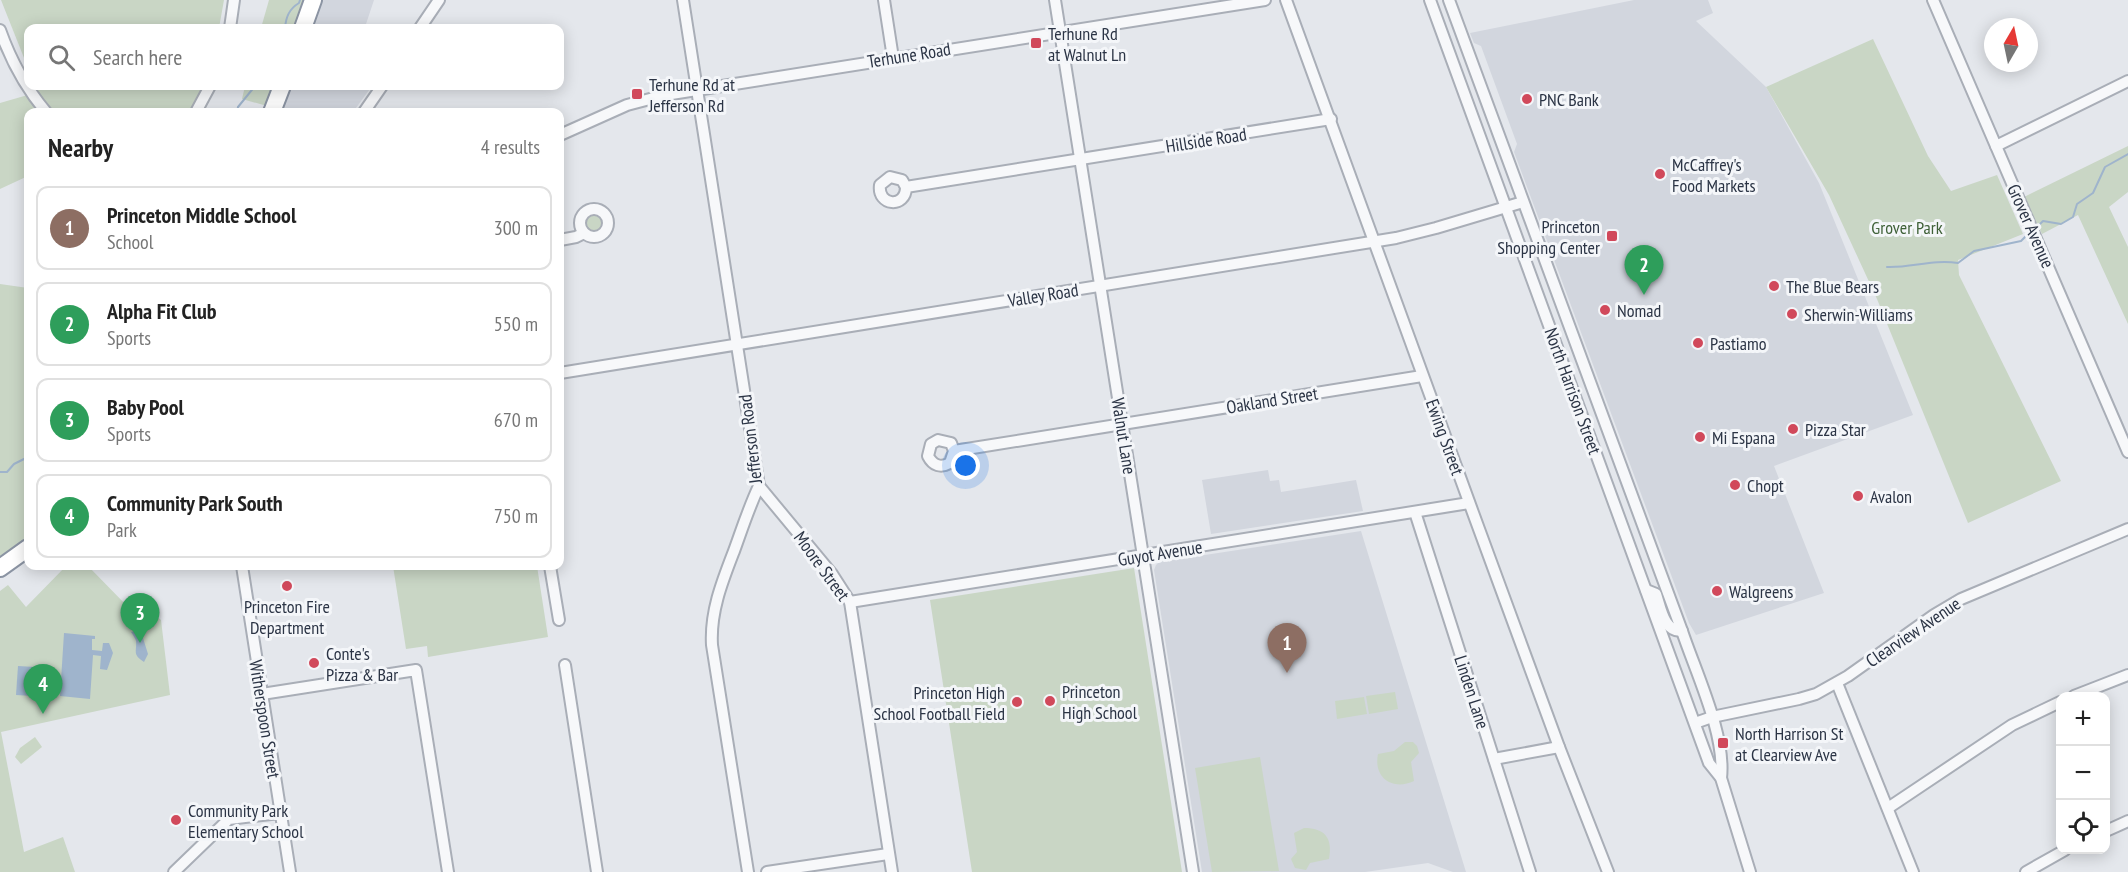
<!DOCTYPE html>
<meta charset="utf-8">
<style>
body{margin:0;font-family:"PT Sans Narrow",sans-serif;background:#f2f2f2;color:#222}
.controls{position:absolute;right:18px;bottom:18px;display:grid;overflow:hidden;border-radius:12px;box-shadow:0 3px 15px #0003}
.controls button{width:54px;height:54px;display:grid;place-items:center;padding:0;border:0;border-bottom:2px solid #e0e0e0;background:#fff;color:#222;font:30px sans-serif}
.compass{position:absolute;left:1984px;top:18px;width:54px;height:54px;border-radius:50%;background:#fff;box-shadow:0 3px 15px #0003;rotate:9deg}
.you{position:absolute;left:966px;top:466px;width:21px;height:21px;margin:-15px;border:4px solid #fff;border-radius:50%;background:#1a73e8;box-shadow:0 0 0 9px #1a73e833}
.badge{display:grid;place-items:center;width:39px;height:39px;border-radius:50%;background:#ea580c;color:#fff;font-size:20px;font-weight:700}
.pin{position:absolute;translate:-50% -50px;filter:drop-shadow(0 2px 3px #0008)}
.pin::after{content:'';position:absolute;top:32px;width:21px;height:18px;background:inherit;clip-path:polygon(0 0,100% 0,50% 100%)}
.list{margin:0;padding:0;list-style:none}
h2{display:flex;justify-content:space-between;align-items:center;height:78px;margin:0;padding:0 24px;font-size:26px}
h2 small{font-size:20px;font-weight:400;color:#767676}
.list li{display:grid;grid-template-columns:39px 1fr auto;gap:18px;align-items:center;box-sizing:border-box;height:84px;margin:0 12px 12px;padding:0 12px;border:2px solid #e0e0e0;border-radius:12px}
.list b{display:block;font-size:22px;white-space:nowrap}
.list p{margin:0;font-size:20px;white-space:nowrap;color:#767676}
.list em{font-size:20px;font-style:normal;color:#767676}
.icon{flex:none;width:33px;height:33px;fill:none;stroke:currentColor;stroke-width:2;stroke-linecap:round;stroke-linejoin:round}
.map{position:relative;flex:none;width:2128px;height:872px;overflow:hidden}
.search{position:absolute;background:#fff;box-shadow:0 3px 15px #0003;left:24px;top:24px;width:540px;height:66px;display:flex;align-items:center;gap:15px;box-sizing:border-box;padding:0 21px;border-radius:12px;color:#767676;font-size:22px}
.panel{position:absolute;background:#fff;box-shadow:0 3px 15px #0003;left:24px;top:108px;width:540px;height:462px;border-radius:12px}
.map>svg:first-child{display:block}
.built{fill:#d2d6de}
.green{fill:#c9d6c5}
.water{fill:#9fb4cc}
.lines{fill:none;stroke-linecap:round;stroke-linejoin:round}
.stream{stroke:#9fb4cc;stroke-width:2}
.minor-casing{stroke:#a9aeb7;stroke-width:14}
.highway-casing{stroke:#8b94a3;stroke-width:20}
.minor{stroke:#f7f8fa;stroke-width:10}
.highway{stroke:#fff;stroke-width:16}
.poi-dot{fill:#d1495b;stroke:#f4f6f9;stroke-width:2}
.labels{text-anchor:middle;dominant-baseline:central;stroke-width:6;stroke-linejoin:round;paint-order:stroke}
.poi-label{font-size:18px;fill:#2b3445;stroke:#f4f6f9;text-anchor:start}
.street-label{font-size:18px;fill:#2b3445;stroke:#f4f6f9}
.park-label{font-size:18px;fill:#3f6138;stroke:#f4f6f9}
</style>
<div class="map">
<svg width="2128" height="872" viewBox="0 0 2128 872">
<rect width="100%" height="100%" fill="#e4e7ec"/>
<!-- built -->
<g class="built">
<polygon points="321,0 374,0 365,27 369,28 312,28"/>
<polygon points="1634,0 1708,0 1713,13 1696,21 1766,87 1819,183 1913,415 1774,466 1824,593 1696,635 1689,623 1514,152 1517,144 1481,46 1474,43 1470,33"/>
<polygon points="292,86 372,86 353,112 280,112"/>
<polygon points="1268,470 1270,481 1279,480 1281,492 1356,480 1363,511 1211,534 1202,480"/>
<polygon points="1361,531 1466,872 1453,872 1428,863 1365,872 1202,872 1154,570 1156,565 1159,562"/>
</g>
<!-- green -->
<g class="green">
<polygon points="1,0 224,0 219,28 28,28 28,68"/>
<polygon points="269,0 304,0 294,28 261,28"/>
<polygon points="1873,39 1928,156 1951,191 1997,175 2023,234 1958,260 1959,275 2061,481 1968,523 1877,299 1829,195 1766,87"/>
<polygon points="35,86 202,86 191,112 28,112 28,176 0,189 0,103 38,92"/>
<polygon points="245,86 274,86 267,106 242,99"/>
<polygon points="2128,146 2128,192 2109,207 2128,247 2128,324 2078,215 2042,234 2024,197"/>
<circle cx="594" cy="222" r="9"/>
<polygon points="0,284 28,288 28,539 0,560"/>
<polygon points="66,566 88,566 129,608 135,605 145,613 156,616 161,620 170,695 1,732 24,852 63,837 75,872 0,872 0,591 8,585 26,607"/>
<polygon points="393,566 537,566 548,637 428,657 427,646 406,649"/>
<polygon points="1134,568 1182,872 972,872 930,600"/>
<polygon points="1395,692 1398,709 1369,714 1366,696"/>
<polygon points="1364,697 1367,714 1337,719 1335,701"/>
<polygon points="35,737 42,747 21,764 15,757 20,748"/>
<path d="M1405 742H1413L1417 746 1419 753 1411 762 1414 781C1393 791 1373 778 1378 754L1394 751Z"/>
<polygon points="1260,757 1279,871 1212,872 1195,768"/>
<path d="M1304 828C1325 828 1333 838 1329 859L1310 863 1306 870 1295 868 1291 859 1297 852 1294 833Z"/>
</g>
<!-- water -->
<g class="water">
<path d="M143 629V638L148 654 144 662C132 654 137 652 136 641 136 640 132 633 131 632Z"/>
<polygon points="64,633 95,636 95,639 92,639 92,650 102,651 103,643 109,643 113,653 107,670 100,669 101,656 93,655 90,699 60,696"/>
<polygon points="18,666 35,667 33,696 16,695"/>
</g>
<g class="lines">
<!-- stream -->
<g class="stream">
<path d="M285 28C286 17 289 9 299 3L300 0"/>
<polyline points="237,112 238,107 255,86"/>
<polyline points="2038,226 2043,221 2061,224 2073,217 2077,204 2093,193 2105,167 2128,154"/>
<path d="M1887 267C1911 268 1933 259 1958 263L1974 251 2021 241 2027 235"/>
<polyline points="0,472 7,472 14,464 28,457"/>
</g>
<!-- minor casing -->
<g class="minor-casing">
<g id="minor">
<path d="M683 0 759 486C749 507 742 529 734 551 722 582 710 612 712 645L748 872"/>
<polyline points="884,0 893,58"/>
<polyline points="1055,0 1193,872"/>
<polyline points="1286,0 1472,510 1559,747 1608,872"/>
<polyline points="1430,0 1709,763 1721,778 1750,872"/>
<path d="M1449 0 1682 631C1696 673 1726 735 1721 778"/>
<polyline points="1933,0 2128,452"/>
<polyline points="230,28 234,0"/>
<polyline points="420,28 439,0"/>
<path d="M0 30C11 61 25 87 46 112"/>
<polyline points="196,112 210,86"/>
<polyline points="364,112 382,86"/>
<polyline points="560,135 627,105 665,95 1265,0"/>
<polyline points="1996,146 2128,81"/>
<path d="M906 187C906 209 877 206 880 185L890 177 902 180 906 187 1331 119"/>
<circle cx="594" cy="223" r="14"/>
<polyline points="560,240 576,237 584,233"/>
<polyline points="560,373 1396,238 1436,228 1523,202"/>
<path d="M954 451 950 463C941 468 933 466 928 456L931 444 938 440 951 443 954 451 1422 376"/>
<polyline points="759,486 832,574 850,602 892,872"/>
<polyline points="1415,512 1530,872"/>
<polyline points="242,566 290,872"/>
<polyline points="550,566 559,620"/>
<path d="M1646 590 1656 594C1661 609 1664 632 1682 631"/>
<polyline points="850,602 1469,503"/>
<polyline points="565,665 597,872"/>
<polyline points="1837,683 1913,872"/>
<polyline points="262,694 416,670 448,872"/>
<polyline points="2074,696 2128,675"/>
<polyline points="1695,723 1712,717 1799,699 1816,694 1848,676 1934,615 1961,599 2128,529"/>
<polyline points="1494,759 1559,747"/>
<polyline points="1888,808 2012,725 2060,702"/>
<polyline points="2106,831 2128,821"/>
<polyline points="174,872 229,819 280,813"/>
<polyline points="767,872 888,854"/>
<polyline points="2026,872 2065,850"/>
</g>
</g>
<!-- highway casing -->
<g class="highway-casing">
<g id="highway">
<polyline points="303,28 313,0"/>
<polyline points="272,112 282,86"/>
<polyline points="0,568 28,548"/>
</g>
</g>
<!-- minor -->
<use href="#minor" class="minor"/>
<!-- highway -->
<use href="#highway" class="highway"/>
</g>
<!-- markers -->
<g class="poi-dot">
<rect x="1030" y="37" width="12" height="12" rx="3"/>
<rect x="631" y="88" width="12" height="12" rx="3"/>
<circle cx="1527" cy="99" r="6"/>
<circle cx="1660" cy="174" r="6"/>
<rect x="1606" y="230" width="12" height="12" rx="3"/>
<circle cx="1774" cy="286" r="6"/>
<circle cx="1605" cy="310" r="6"/>
<circle cx="1792" cy="314" r="6"/>
<circle cx="1698" cy="343" r="6"/>
<circle cx="1793" cy="429" r="6"/>
<circle cx="1700" cy="437" r="6"/>
<circle cx="1735" cy="485" r="6"/>
<circle cx="1858" cy="496" r="6"/>
<circle cx="287" cy="586" r="6"/>
<circle cx="1717" cy="591" r="6"/>
<circle cx="314" cy="663" r="6"/>
<circle cx="1050" cy="701" r="6"/>
<circle cx="1017" cy="702" r="6"/>
<rect x="1717" y="737" width="12" height="12" rx="3"/>
<circle cx="176" cy="820" r="6"/>
</g>
<g class="labels">
<!-- poi labels -->
<g class="poi-label">
<text x="1048" y="33">Terhune Rd<tspan x="1048" dy="21">at Walnut Ln</tspan></text>
<text x="649" y="84">Terhune Rd at<tspan x="649" dy="21">Jefferson Rd</tspan></text>
<text x="1539" y="99">PNC Bank</text>
<text x="1672" y="164">McCaffrey's<tspan x="1672" dy="21">Food Markets</tspan></text>
<text x="1600" y="226" text-anchor="end">Princeton<tspan x="1600" dy="21">Shopping Center</tspan></text>
<text x="1786" y="286">The Blue Bears</text>
<text x="1617" y="310">Nomad</text>
<text x="1804" y="314">Sherwin-Williams</text>
<text x="1710" y="343">Pastiamo</text>
<text x="1805" y="429">Pizza Star</text>
<text x="1712" y="437">Mi Espana</text>
<text x="1747" y="485">Chopt</text>
<text x="1870" y="496">Avalon</text>
<text x="1729" y="591">Walgreens</text>
<text x="287" y="606" text-anchor="middle">Princeton Fire<tspan x="287" dy="21">Department</tspan></text>
<text x="326" y="653">Conte's<tspan x="326" dy="21">Pizza &amp; Bar</tspan></text>
<text x="1062" y="691">Princeton<tspan x="1062" dy="21">High School</tspan></text>
<text x="1005" y="692" text-anchor="end">Princeton High<tspan x="1005" dy="21">School Football Field</tspan></text>
<text x="1735" y="733">North Harrison St<tspan x="1735" dy="21">at Clearview Ave</tspan></text>
<text x="188" y="810">Community Park<tspan x="188" dy="21">Elementary School</tspan></text>
</g>
<!-- street labels -->
<g class="street-label">
<text transform="translate(909 55) rotate(-9)">Terhune Road</text>
<text transform="translate(1206 140) rotate(-9)">Hillside Road</text>
<text transform="translate(2031 226) rotate(66)">Grover Avenue</text>
<text transform="translate(1043 295) rotate(-9)">Valley Road</text>
<text transform="translate(1573 391) rotate(70)">North Harrison Street</text>
<text transform="translate(1272 400) rotate(-9)">Oakland Street</text>
<text transform="translate(1124 436) rotate(81)">Walnut Lane</text>
<text transform="translate(1445 437) rotate(70)">Ewing Street</text>
<text transform="translate(750 439) rotate(-97)">Jefferson Road</text>
<text transform="translate(1160 553) rotate(-9)">Guyot Avenue</text>
<text transform="translate(822 566) rotate(54)">Moore Street</text>
<text transform="translate(1913 632) rotate(-34)">Clearview Avenue</text>
<text transform="translate(1472 692) rotate(72)">Linden Lane</text>
<text transform="translate(265 719) rotate(81)">Witherspoon Street</text>
</g>
<!-- park labels -->
<g class="park-label">
<text x="1907" y="227">Grover Park</text>
</g>
</g>
</svg>
<div class="controls">
<button>+</button>
<button>−</button>
<button><svg class="icon" aria-label="locate" viewBox="0 0 24 24"><circle cx="12" cy="12" r="6"/><path d="M12 2v4M12 18v4M2 12h4M18 12h4"/></svg></button>
</div>
<svg class="compass" viewBox="-18 -18 36 36"><path d="M0-13l5 13h-10z" fill="#e53935"/><path d="M0 13l5-13h-10z" fill="#767676"/></svg>
<div class="you"></div>
<div class="pin badge" style="left:1287px;top:673px;background:#8d6e63">1</div>
<div class="pin badge" style="left:1644px;top:295px;background:#2e9e5b">2</div>
<div class="pin badge" style="left:140px;top:643px;background:#2e9e5b">3</div>
<div class="pin badge" style="left:43px;top:714px;background:#2e9e5b">4</div>
<div class="search"><svg class="icon" aria-label="search" viewBox="0 0 24 24"><circle cx="10" cy="10" r="6"/><path d="M15 15l6 6"/></svg>Search here</div>
<section class="panel">
<h2>Nearby<small>4 results</small></h2>
<ul class="list">
<li><span class="badge" style="background:#8d6e63">1</span><div><b>Princeton Middle School</b><p>School</p></div><em>300 m</em></li>
<li><span class="badge" style="background:#2e9e5b">2</span><div><b>Alpha Fit Club</b><p>Sports</p></div><em>550 m</em></li>
<li><span class="badge" style="background:#2e9e5b">3</span><div><b>Baby Pool</b><p>Sports</p></div><em>670 m</em></li>
<li><span class="badge" style="background:#2e9e5b">4</span><div><b>Community Park South</b><p>Park</p></div><em>750 m</em></li>
</ul>
</section>
</div>
